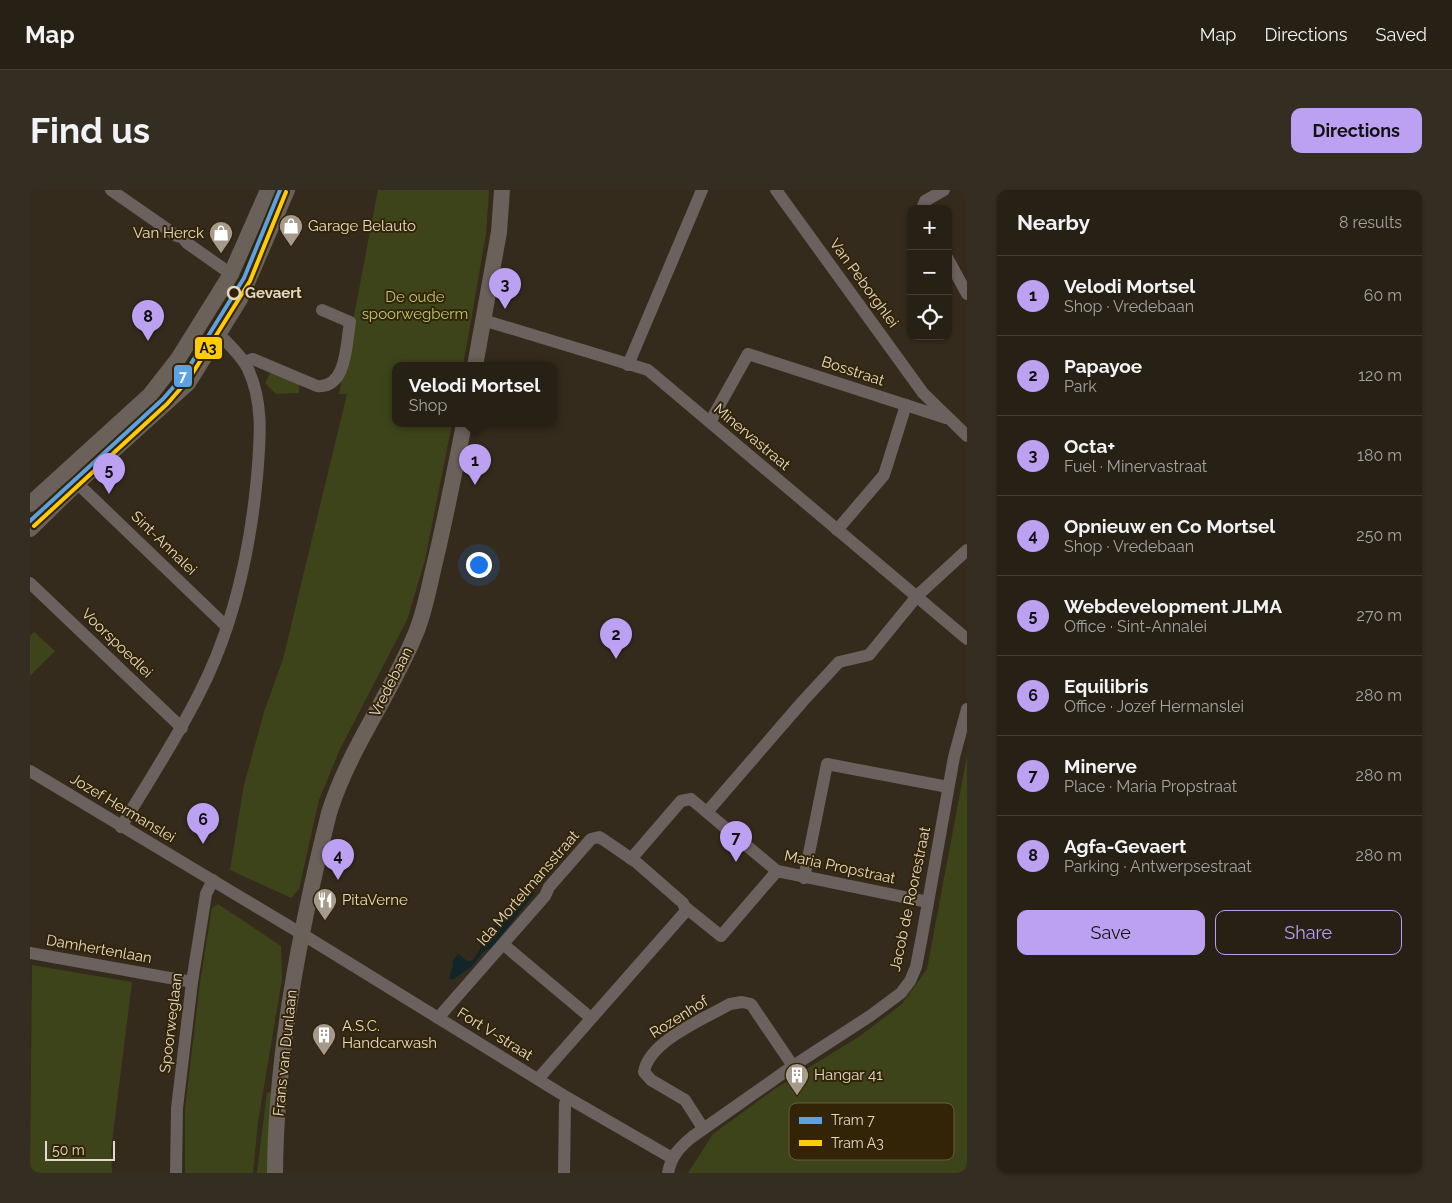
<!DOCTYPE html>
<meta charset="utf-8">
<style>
body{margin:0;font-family:Raleway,sans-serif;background:#332d22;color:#f1f3f6}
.controls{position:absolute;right:15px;top:15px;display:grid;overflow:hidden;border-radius:10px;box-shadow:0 1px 4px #0004}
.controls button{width:45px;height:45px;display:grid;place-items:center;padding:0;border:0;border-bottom:1px solid #433e34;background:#272015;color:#f1f3f6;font:25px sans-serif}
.scale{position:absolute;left:15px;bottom:12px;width:70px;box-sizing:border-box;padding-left:5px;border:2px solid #e2d8c8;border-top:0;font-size:14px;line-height:18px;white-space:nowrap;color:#e2d8c8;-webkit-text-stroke:4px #342407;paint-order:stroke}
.you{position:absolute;left:448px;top:374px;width:18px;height:18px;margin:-12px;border:4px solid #fff;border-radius:50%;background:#1a73e8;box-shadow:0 0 0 8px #1a73e833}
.badge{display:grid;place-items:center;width:32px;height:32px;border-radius:50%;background:#bca0f2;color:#111;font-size:16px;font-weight:700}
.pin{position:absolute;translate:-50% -41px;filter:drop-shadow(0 1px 2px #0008)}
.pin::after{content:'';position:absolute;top:26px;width:18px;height:15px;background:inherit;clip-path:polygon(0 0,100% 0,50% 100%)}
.popup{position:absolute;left:362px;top:172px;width:165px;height:65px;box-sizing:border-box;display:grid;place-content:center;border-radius:10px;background:#272015;filter:drop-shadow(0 1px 4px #0005);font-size:16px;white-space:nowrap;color:#a4a3a0}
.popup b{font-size:19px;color:#f1f3f6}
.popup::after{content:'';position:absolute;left:50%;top:100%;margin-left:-10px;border:10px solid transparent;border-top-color:#272015}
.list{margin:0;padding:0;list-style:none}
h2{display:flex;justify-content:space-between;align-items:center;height:65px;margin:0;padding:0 20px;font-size:21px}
h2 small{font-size:16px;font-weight:400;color:#a4a3a0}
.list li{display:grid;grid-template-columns:32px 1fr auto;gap:15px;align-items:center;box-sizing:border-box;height:80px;padding:0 20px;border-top:1px solid #433e34}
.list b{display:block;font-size:19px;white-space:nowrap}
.list p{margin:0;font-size:16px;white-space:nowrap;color:#a4a3a0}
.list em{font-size:16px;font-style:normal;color:#a4a3a0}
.actions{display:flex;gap:10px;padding:15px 20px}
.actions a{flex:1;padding:11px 0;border:1px solid #bca0f2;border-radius:10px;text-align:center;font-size:18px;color:#bca0f2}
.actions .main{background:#bca0f2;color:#111}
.icon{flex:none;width:28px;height:28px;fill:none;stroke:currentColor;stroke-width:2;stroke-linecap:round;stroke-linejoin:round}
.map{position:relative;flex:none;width:937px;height:983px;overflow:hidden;border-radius:10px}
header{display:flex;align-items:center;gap:30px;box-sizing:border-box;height:70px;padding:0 25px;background:#272015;border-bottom:1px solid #433e34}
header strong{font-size:24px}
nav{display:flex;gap:28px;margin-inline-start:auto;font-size:18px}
.intro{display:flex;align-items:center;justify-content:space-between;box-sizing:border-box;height:120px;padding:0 30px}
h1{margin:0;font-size:35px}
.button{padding:12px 22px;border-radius:10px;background:#bca0f2;color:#111;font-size:18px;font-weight:700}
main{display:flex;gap:30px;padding:0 30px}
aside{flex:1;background:#272015;border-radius:10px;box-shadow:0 1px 4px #0004}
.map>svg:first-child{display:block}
.green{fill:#3e441a}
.water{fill:#10262b}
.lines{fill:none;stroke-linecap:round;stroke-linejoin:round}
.minor{stroke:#6b615e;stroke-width:12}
.major{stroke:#6b615b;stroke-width:16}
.tram-1-casing{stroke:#342407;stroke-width:8}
.tram-2-casing{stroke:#342407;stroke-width:8}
.tram-1{stroke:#5aa2e4;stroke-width:4}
.tram-2{stroke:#fc0;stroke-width:4}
.stop-dot{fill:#342407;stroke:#e2d8c8;stroke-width:2.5}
.labels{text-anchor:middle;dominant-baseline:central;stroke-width:4;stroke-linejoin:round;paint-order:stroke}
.poi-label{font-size:15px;fill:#e2d8c8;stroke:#342407;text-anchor:start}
.street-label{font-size:15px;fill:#e2d8c8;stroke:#342407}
.stop-label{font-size:15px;font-weight:bold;fill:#e2d8c8;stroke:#342407;text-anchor:start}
.park-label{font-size:15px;fill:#b8ca73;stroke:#342407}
.key{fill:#342407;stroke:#685a41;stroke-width:1}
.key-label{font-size:14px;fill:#e2d8c8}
.line-badge{stroke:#342407;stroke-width:2}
.badge-label{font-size:14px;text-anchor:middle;font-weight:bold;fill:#fff}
.pale-badge-label{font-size:14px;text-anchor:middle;font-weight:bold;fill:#111}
</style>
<header>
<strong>Map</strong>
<nav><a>Map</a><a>Directions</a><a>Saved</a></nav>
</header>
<div class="intro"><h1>Find us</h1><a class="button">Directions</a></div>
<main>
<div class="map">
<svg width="937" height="983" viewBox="0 0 937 983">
<rect width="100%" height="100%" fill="#342b1c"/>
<!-- green -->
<g class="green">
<polygon points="348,0 459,0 456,44 433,176 366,176 366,234 422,234 395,370 377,430 309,561 289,610 269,699 261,708 200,680 214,595 234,522 253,469 317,204 309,204"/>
<polygon points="240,183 269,193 269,203 246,204 235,193"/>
<polygon points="4,442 25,461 0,486 0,446"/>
<polygon points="937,566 937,983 658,983 683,944 746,898 830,846 872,814 897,779"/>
<polygon points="188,714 251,756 252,789 228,932 223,983 155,983 155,919 170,793 182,718"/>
<polygon points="2,775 102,792 81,960 82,983 0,983"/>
<polygon points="237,902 244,903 239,983 227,983"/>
</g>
<!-- water -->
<polygon class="water" points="501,701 505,703 462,757 453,762 442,776 424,789 419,789 423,775 422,772 428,764 437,771 442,771 451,758 449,752 453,749 454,741 462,738"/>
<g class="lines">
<!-- minor -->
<g class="minor">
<polyline points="81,0 147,46 152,47 157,53 201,84"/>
<polyline points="746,0 893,203 937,246"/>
<polyline points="892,19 895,11 914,0"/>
<polyline points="918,69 937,104"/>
<polyline points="453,130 618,180 937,449"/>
<path d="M214 172 223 169 287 196C317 199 316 154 320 132L292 120"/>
<polyline points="598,175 672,0"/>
<polyline points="680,232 718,164 916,228"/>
<polyline points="47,293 197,437"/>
<polyline points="807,340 854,285 876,215"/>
<polyline points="0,393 152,538"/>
<polyline points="0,581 272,744 538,908 642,968"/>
<polyline points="677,622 773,511 809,472 839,465 888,405 937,360"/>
<path d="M91 637C117 594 145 551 168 506 203 439 220 362 227 287 230 251 234 213 218 179 212 166 199 155 189 144"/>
<polyline points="601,669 651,611 661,609 747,681 898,712"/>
<polyline points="774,688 797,574 918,597"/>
<polyline points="655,717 691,746 747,681"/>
<polyline points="474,755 561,828"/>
<polyline points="0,763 162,792"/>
<polyline points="408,828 515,706 519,697 561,649 569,647 574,650 606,672 653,713 656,721 508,889"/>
<path d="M673 938 655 910 621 890 614 882C619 851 674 829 700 814L712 812 721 814 763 876"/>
<polyline points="146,983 147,918 162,792 176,704 183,690"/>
<polyline points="534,983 535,914 538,908"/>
<path d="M638 983C641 966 650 957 662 947L763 876 840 826 871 803 880 791 886 777 892 746 924 567 937 519"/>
</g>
<!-- major -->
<g class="major">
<polyline points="445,176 469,42 472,0"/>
<polyline points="0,314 120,205 148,169 201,84 238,0"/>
<polyline points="0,339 47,293 158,193 210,109 257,0"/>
<path d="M245 983C246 862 270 740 299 623 319 559 360 506 385 445 395 422 399 396 405 372 416 326 425 280 434 234"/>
</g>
<!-- tram-1 casing -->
<g class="tram-1-casing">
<polyline id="tram-1" points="0,331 133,209 154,185 214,88 250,0"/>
</g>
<!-- tram-2 casing -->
<g class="tram-2-casing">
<polyline id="tram-2" points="4,336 137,214 159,189 220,91 256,2"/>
</g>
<!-- tram-1 -->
<use href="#tram-1" class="tram-1"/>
<!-- tram-2 -->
<use href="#tram-2" class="tram-2"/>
</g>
<!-- icons -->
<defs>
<g id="shop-pin" transform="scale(1.25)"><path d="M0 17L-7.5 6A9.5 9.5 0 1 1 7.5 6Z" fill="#a59b8c" stroke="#342407"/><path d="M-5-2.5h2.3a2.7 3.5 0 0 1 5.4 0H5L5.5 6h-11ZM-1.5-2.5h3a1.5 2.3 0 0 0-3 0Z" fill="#fff"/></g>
<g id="restaurant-pin" transform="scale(1.25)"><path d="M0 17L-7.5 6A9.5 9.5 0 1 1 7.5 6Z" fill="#a59b8c" stroke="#342407"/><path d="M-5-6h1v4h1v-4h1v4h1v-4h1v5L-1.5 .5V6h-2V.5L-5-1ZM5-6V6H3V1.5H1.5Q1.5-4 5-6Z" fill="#fff"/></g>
<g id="building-pin" transform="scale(1.25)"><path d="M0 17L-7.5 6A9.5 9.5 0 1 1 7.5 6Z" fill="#a59b8c" stroke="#342407"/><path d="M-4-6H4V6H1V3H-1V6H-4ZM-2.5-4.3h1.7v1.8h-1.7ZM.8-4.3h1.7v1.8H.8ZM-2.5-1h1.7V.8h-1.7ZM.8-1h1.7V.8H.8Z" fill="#fff"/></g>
</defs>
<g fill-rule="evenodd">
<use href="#shop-pin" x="261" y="36"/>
<use href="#shop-pin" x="191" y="43"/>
<use href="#restaurant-pin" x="295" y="710"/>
<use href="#building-pin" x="294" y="845"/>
<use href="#building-pin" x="767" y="885"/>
</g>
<!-- markers -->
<circle class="stop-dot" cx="204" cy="103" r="6"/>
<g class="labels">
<!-- poi labels -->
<g class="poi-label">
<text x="278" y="36">Garage Belauto</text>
<text x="174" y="43" text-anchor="end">Van Herck</text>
<text x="312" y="710">PitaVerne</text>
<text x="312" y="836">A.S.C.<tspan x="312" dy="17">Handcarwash</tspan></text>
<text x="784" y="885">Hangar 41</text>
</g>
<!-- street labels -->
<g class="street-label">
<text transform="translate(834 93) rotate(54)">Van Peborghlei</text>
<text transform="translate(823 181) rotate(18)">Bosstraat</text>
<text transform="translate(722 247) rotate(40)">Minervastraat</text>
<text transform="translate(134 353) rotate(44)">Sint-Annalei</text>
<text transform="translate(87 453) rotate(44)">Voorspoedlei</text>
<text transform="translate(361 492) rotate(-63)">Vredebaan</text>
<text transform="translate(93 618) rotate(31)">Jozef Hermanslei</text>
<text transform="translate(810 677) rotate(12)">Maria Propstraat</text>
<text transform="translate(498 698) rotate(-49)">Ida Mortelmansstraat</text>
<text transform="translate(880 709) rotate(-78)">Jacob de Roorestraat</text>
<text transform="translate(69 759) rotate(10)">Damhertenlaan</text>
<text transform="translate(649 827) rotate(-32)">Rozenhof</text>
<text transform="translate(141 833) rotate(-83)">Spoorweglaan</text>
<text transform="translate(465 844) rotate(32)">Fort V-straat</text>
<text transform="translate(255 863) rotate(-84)">Frans van Dunlaan</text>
</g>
<!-- stop labels -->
<g class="stop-label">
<text x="215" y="103">Gevaert</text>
</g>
<!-- park labels -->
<g class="park-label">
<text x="385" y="107">De oude<tspan x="385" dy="17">spoorwegberm</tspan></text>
</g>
</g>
<!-- legend -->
<rect x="759" y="913" width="165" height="57" rx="8" class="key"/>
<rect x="769" y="927" width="23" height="7" fill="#5aa2e4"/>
<rect x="769" y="950" width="23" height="6" fill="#fc0"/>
<g class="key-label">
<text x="801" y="935">Tram 7</text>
<text x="801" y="958">Tram A3</text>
</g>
<g class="line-badge">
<rect x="164" y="146" width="29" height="24" rx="5" fill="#fc0"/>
<rect x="143" y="174" width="20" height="24" rx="5" fill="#5aa2e4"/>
</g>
<g class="badge-label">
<text x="153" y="191">7</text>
</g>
<g class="pale-badge-label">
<text x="178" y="163">A3</text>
</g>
</svg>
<div class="controls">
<button>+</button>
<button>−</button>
<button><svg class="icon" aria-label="locate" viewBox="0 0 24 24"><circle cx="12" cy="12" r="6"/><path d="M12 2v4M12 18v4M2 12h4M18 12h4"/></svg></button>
</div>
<div class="scale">50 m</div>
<div class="you"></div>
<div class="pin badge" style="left:445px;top:295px">1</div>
<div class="popup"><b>Velodi Mortsel</b>Shop</div>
<div class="pin badge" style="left:586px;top:469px">2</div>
<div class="pin badge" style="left:475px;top:119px">3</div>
<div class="pin badge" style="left:308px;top:690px">4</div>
<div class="pin badge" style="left:79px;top:304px">5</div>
<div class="pin badge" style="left:173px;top:654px">6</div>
<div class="pin badge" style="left:706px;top:672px">7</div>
<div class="pin badge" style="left:118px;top:151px">8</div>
</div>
<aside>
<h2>Nearby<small>8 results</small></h2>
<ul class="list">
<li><span class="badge">1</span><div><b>Velodi Mortsel</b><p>Shop · Vredebaan</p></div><em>60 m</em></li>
<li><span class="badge">2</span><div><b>Papayoe</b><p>Park</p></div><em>120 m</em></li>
<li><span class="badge">3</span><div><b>Octa+</b><p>Fuel · Minervastraat</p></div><em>180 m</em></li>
<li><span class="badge">4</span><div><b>Opnieuw en Co Mortsel</b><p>Shop · Vredebaan</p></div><em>250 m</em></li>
<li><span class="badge">5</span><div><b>Webdevelopment JLMA</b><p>Office · Sint-Annalei</p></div><em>270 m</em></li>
<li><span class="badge">6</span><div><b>Equilibris</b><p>Office · Jozef Hermanslei</p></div><em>280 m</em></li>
<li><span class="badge">7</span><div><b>Minerve</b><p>Place · Maria Propstraat</p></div><em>280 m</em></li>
<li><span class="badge">8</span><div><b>Agfa-Gevaert</b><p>Parking · Antwerpsestraat</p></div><em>280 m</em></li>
</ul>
<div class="actions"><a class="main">Save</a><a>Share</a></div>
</aside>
</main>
